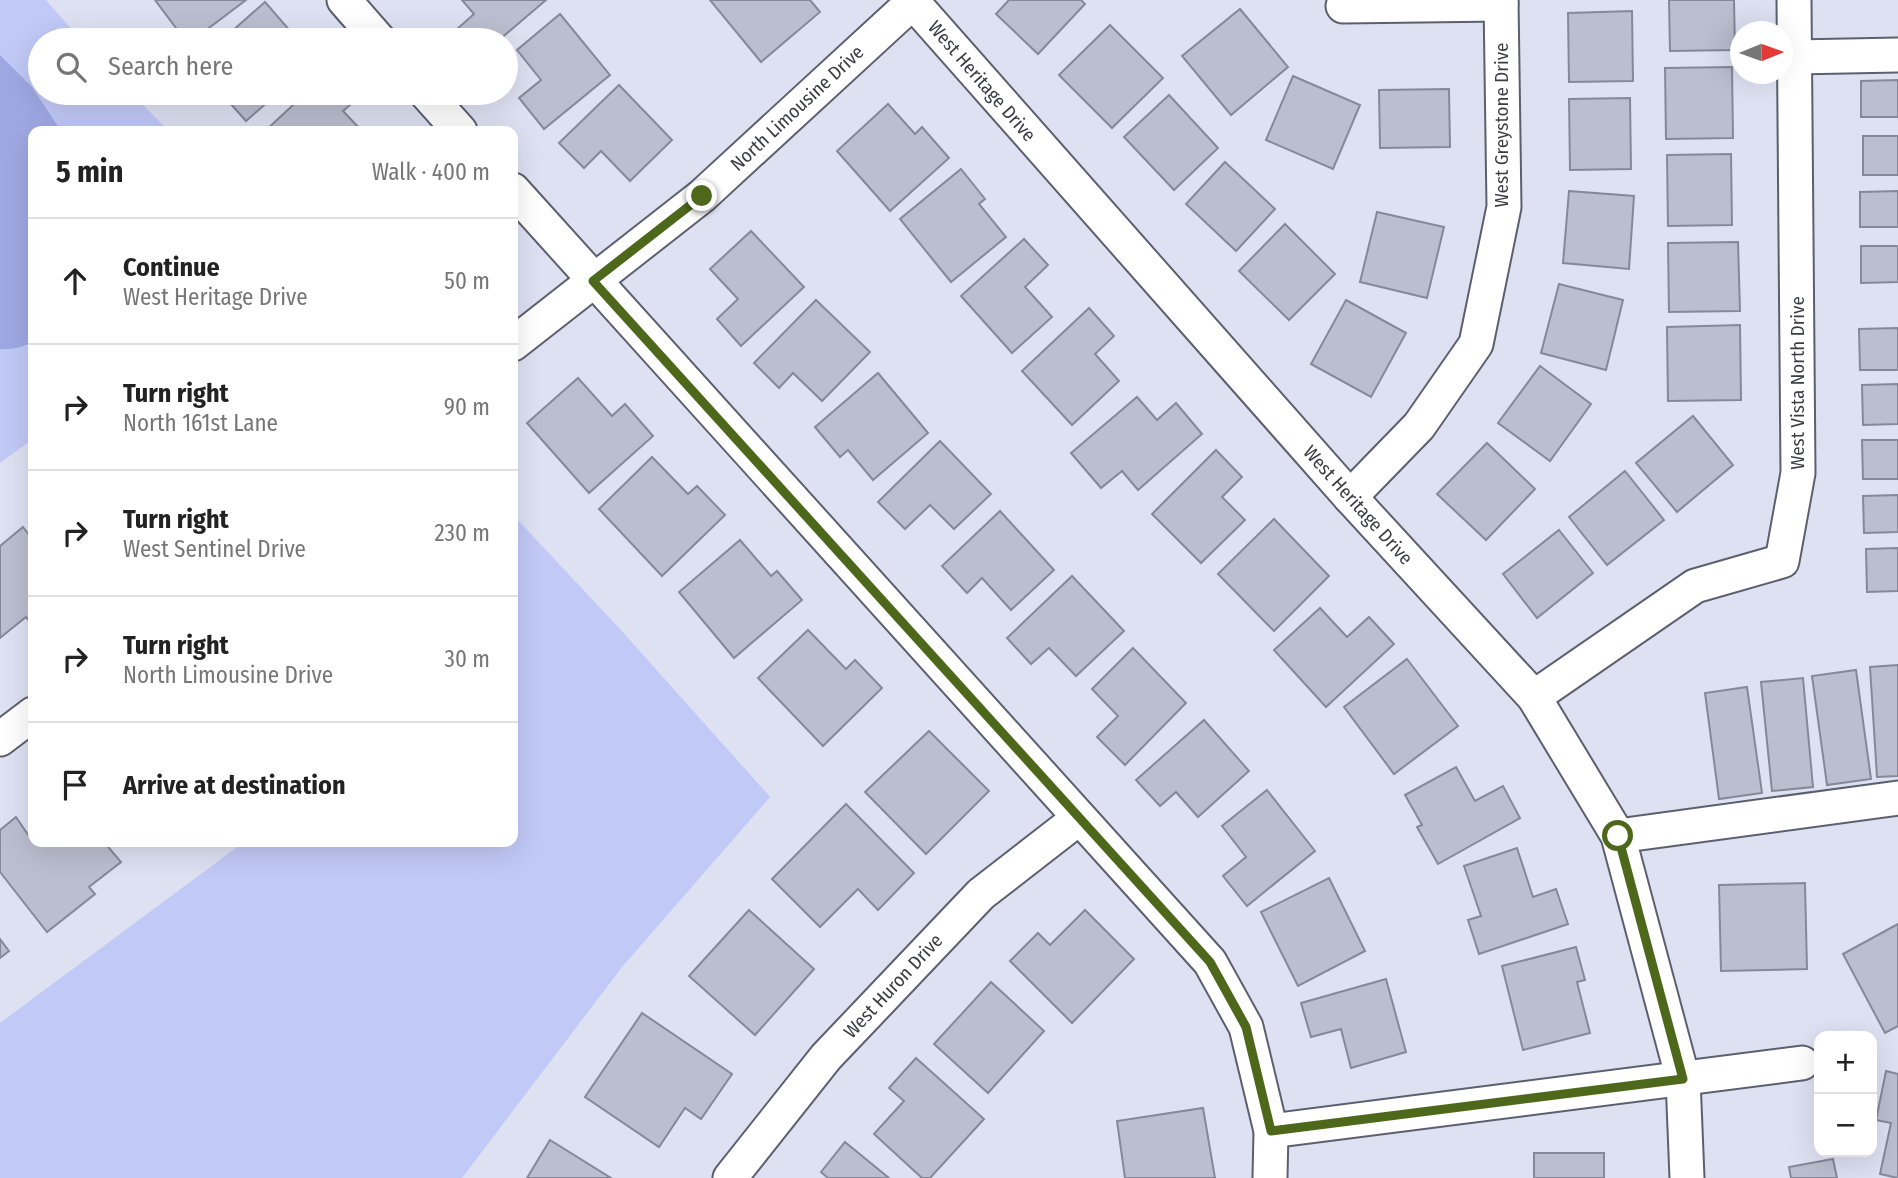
<!DOCTYPE html>
<meta charset="utf-8">
<style>
body{margin:0;font-family:"Fira Sans Condensed",sans-serif;background:#f2f2f2;color:#222}
.controls{position:absolute;right:21px;bottom:21px;display:grid;overflow:hidden;border-radius:14px;box-shadow:0 7px 28px #0002}
.controls button{width:63px;height:63px;display:grid;place-items:center;padding:0;border:0;border-bottom:2px solid #e0e0e0;background:#fff;color:#222;font:35px sans-serif}
.compass{position:absolute;left:1730px;top:21px;width:63px;height:63px;border-radius:50%;background:#fff;box-shadow:0 7px 28px #0002;rotate:89deg}
.stop{position:absolute;width:21px;height:21px;margin:-16px;border:5px solid #4d681b;border-radius:50%;background:#fff}
.stop.end{background:#4d681b;border-color:#fff;box-shadow:0 2px 7px #0008}
.list{margin:0;padding:0;list-style:none}
h2{display:flex;justify-content:space-between;align-items:center;height:91px;margin:0;padding:0 28px;font-size:30px}
h2 small{font-size:23px;font-weight:400;color:#767676}
.list li{display:grid;grid-template-columns:46px 1fr auto;gap:21px;align-items:center;box-sizing:border-box;height:126px;padding:0 28px;border-top:2px solid #e0e0e0}
.list b{display:block;font-size:26px;white-space:nowrap}
.list p{margin:0;font-size:23px;white-space:nowrap;color:#767676}
.list em{font-size:23px;font-style:normal;color:#767676}
.icon{flex:none;width:38px;height:38px;fill:none;stroke:currentColor;stroke-width:2;stroke-linecap:round;stroke-linejoin:round}
.map{position:relative;flex:none;width:1898px;height:1178px;overflow:hidden}
.search{position:absolute;background:#fff;box-shadow:0 7px 28px #0002;left:28px;top:28px;width:490px;height:77px;display:flex;align-items:center;gap:18px;box-sizing:border-box;padding:0 24px;border-radius:38px;color:#767676;font-size:26px}
.panel{position:absolute;background:#fff;box-shadow:0 7px 28px #0002;left:28px;top:126px;width:490px;height:721px;border-radius:14px}
.map>svg:first-child{display:block}
.grass{fill:#c1c9f7}
.water{fill:#9fa8e3}
.building{fill:#bbbecf;stroke:#858898;stroke-width:2}
.lines{fill:none;stroke-linecap:round;stroke-linejoin:round}
.minor-casing{stroke:#5c5f6e;stroke-width:37}
.minor{stroke:#fff;stroke-width:33}
.route{stroke:#4d681b;stroke-width:9}
.labels{text-anchor:middle;dominant-baseline:central;stroke-width:6;stroke-linejoin:round;paint-order:stroke}
.street-label{font-size:19px;fill:#3b3c43;stroke:#fff}
</style>
<div class="map">
<svg width="1898" height="1178" viewBox="0 0 1898 1178">
<rect width="100%" height="100%" fill="#dde1f2"/>
<!-- grass -->
<g class="grass">
<polygon points="0,0 46,0 81,40 40,40 40,93 131,93 169,131 33,131 33,439 0,463"/>
<polygon points="513,515 620,629 770,797 622,967 462,1178 0,1178 0,1023 244,842 513,842"/>
</g>
<!-- water -->
<path class="water" d="M0 55 32 87 61 131H33V342C22 347 12 350 0 349Z"/>
<!-- building -->
<g class="building">
<polygon points="155,0 246,0 193,40 185,40"/>
<polygon points="462,0 546,0 499,40 465,40 456,30 474,14"/>
<polygon points="710,0 810,0 820,12 761,62"/>
<polygon points="1009,0 1081,0 1085,4 1038,54 996,14"/>
<polygon points="1669,0 1734,0 1735,50 1670,51"/>
<polygon points="265,2 292,33 283,40 222,40"/>
<polygon points="1240,9 1288,67 1231,115 1182,56"/>
<polygon points="1632,11 1633,81 1569,82 1568,13"/>
<polygon points="560,14 610,75 544,129 519,98 541,80 517,50"/>
<polygon points="1110,25 1163,78 1112,128 1059,75"/>
<polygon points="1732,67 1733,138 1666,139 1665,68"/>
<polygon points="1293,76 1360,105 1333,169 1266,140"/>
<polygon points="1898,80 1898,117 1861,117 1861,81"/>
<polygon points="619,85 672,140 630,181 601,151 584,168 559,143"/>
<polygon points="1449,89 1450,147 1380,148 1379,90"/>
<polygon points="221,93 278,93 246,121"/>
<polygon points="306,93 339,93 350,105 343,111 362,131 265,131"/>
<polygon points="1169,95 1218,148 1174,190 1124,137"/>
<polygon points="1630,98 1631,169 1570,170 1569,99"/>
<polygon points="888,104 915,134 922,127 949,158 890,211 837,151"/>
<rect x="1863" y="136" width="35" height="39"/>
<polygon points="1731,154 1732,225 1668,226 1667,155"/>
<polygon points="1225,162 1275,209 1236,251 1186,204"/>
<polygon points="961,169 985,199 979,204 1006,237 951,282 900,219"/>
<polygon points="1569,191 1634,196 1629,269 1563,263"/>
<polygon points="1898,191 1898,227 1860,227 1860,192"/>
<polygon points="1377,212 1444,227 1427,298 1360,282"/>
<polygon points="1285,224 1335,274 1289,320 1239,271"/>
<polygon points="751,231 804,287 741,346 717,319 738,299 710,269"/>
<polygon points="1024,239 1048,265 1025,287 1052,317 1012,353 961,296"/>
<polygon points="1738,242 1740,311 1669,312 1668,243"/>
<polygon points="1861,246 1898,246 1898,282 1861,283"/>
<polygon points="1559,284 1623,300 1606,370 1541,353"/>
<polygon points="816,300 870,352 822,401 793,373 779,388 754,363"/>
<polygon points="1346,300 1406,333 1371,397 1311,364"/>
<polygon points="1089,308 1114,336 1095,354 1119,381 1072,425 1022,371"/>
<polygon points="1740,325 1741,400 1668,401 1667,327"/>
<polygon points="1898,328 1898,370 1860,370 1859,329"/>
<polygon points="1540,366 1591,404 1550,461 1498,423"/>
<polygon points="878,373 928,433 873,480 848,450 840,457 815,427"/>
<polygon points="578,378 612,416 625,404 653,436 589,493 527,423"/>
<polygon points="1898,384 1898,424 1863,425 1862,385"/>
<polygon points="1137,397 1157,420 1176,403 1202,434 1138,490 1122,471 1101,488 1071,453"/>
<polygon points="1693,416 1733,465 1677,512 1636,463"/>
<polygon points="1862,440 1898,440 1898,479 1863,479"/>
<polygon points="940,441 991,494 954,529 930,505 905,529 878,502"/>
<polygon points="1487,443 1535,489 1486,540 1437,494"/>
<polygon points="1216,450 1242,477 1222,497 1245,520 1201,563 1152,514"/>
<polygon points="652,457 688,494 697,486 725,515 662,576 599,509"/>
<polygon points="1625,471 1664,520 1607,565 1569,517"/>
<polygon points="1898,495 1898,532 1864,533 1863,496"/>
<polygon points="1000,511 1054,570 1011,610 982,578 967,593 942,566"/>
<polygon points="1274,519 1329,576 1274,631 1218,574"/>
<polygon points="23,527 33,540 33,626 26,617 0,638 0,546"/>
<polygon points="1559,530 1593,573 1537,618 1503,574"/>
<polygon points="740,540 771,576 777,571 802,600 734,658 679,592"/>
<polygon points="1898,548 1898,591 1867,592 1866,549"/>
<polygon points="1072,576 1124,631 1076,676 1049,648 1031,664 1007,638"/>
<polygon points="1320,608 1347,637 1369,617 1394,644 1326,707 1274,650"/>
<polygon points="808,630 846,669 855,660 882,688 823,746 758,678"/>
<polygon points="1133,648 1186,703 1125,765 1097,737 1118,716 1092,689"/>
<polygon points="1407,659 1458,726 1394,774 1344,707"/>
<polygon points="1898,665 1898,776 1877,777 1870,667"/>
<polygon points="1856,670 1871,779 1827,785 1812,676"/>
<polygon points="1803,678 1813,787 1772,791 1761,682"/>
<polygon points="1747,687 1762,793 1719,799 1705,693"/>
<polygon points="1204,720 1249,771 1198,817 1176,792 1160,806 1136,780"/>
<polygon points="929,731 989,791 926,854 865,792"/>
<polygon points="1456,767 1475,801 1503,786 1520,818 1438,864 1417,827 1422,825 1405,795"/>
<polygon points="1267,790 1315,851 1247,906 1223,876 1246,857 1222,826"/>
<polygon points="846,804 914,873 878,910 858,889 820,927 772,879"/>
<polygon points="16,817 33,842 104,842 121,862 89,887 95,894 47,932 0,872 0,830"/>
<polygon points="1517,848 1533,897 1556,889 1568,924 1479,954 1468,920 1481,916 1464,866"/>
<polygon points="1329,878 1365,951 1298,986 1261,912"/>
<polygon points="1805,883 1807,969 1721,971 1719,885"/>
<polygon points="749,910 814,969 755,1035 689,976"/>
<polygon points="1085,910 1134,959 1072,1023 1010,961 1038,933 1050,945"/>
<polygon points="1898,924 1898,1026 1885,1033 1843,954"/>
<polygon points="0,939 9,951 0,958"/>
<polygon points="1576,947 1585,980 1577,982 1590,1033 1523,1050 1502,966"/>
<polygon points="1386,979 1406,1052 1351,1068 1341,1029 1311,1037 1301,1003"/>
<polygon points="991,982 1044,1031 988,1093 934,1044"/>
<polygon points="642,1013 732,1074 701,1119 685,1108 659,1147 585,1097"/>
<polygon points="916,1058 984,1119 930,1178 922,1178 874,1134 904,1101 889,1088"/>
<polygon points="1886,1071 1898,1074 1898,1178 1880,1174 1891,1123 1876,1120"/>
<polygon points="1203,1108 1215,1178 1125,1178 1117,1121"/>
<polygon points="550,1140 611,1178 527,1178"/>
<polygon points="845,1142 889,1178 828,1178 821,1172"/>
<rect x="1534" y="1153" width="70" height="25"/>
<polygon points="1833,1159 1837,1178 1791,1178 1789,1167"/>
</g>
<g class="lines">
<!-- minor casing -->
<g class="minor-casing">
<g id="minor">
<polyline points="344,0 379,40"/>
<polyline points="911,0 1350,497 1534,697 1618,836 1683,1079 1687,1178"/>
<polyline points="1343,6 1501,4"/>
<polyline points="1795,57 1898,55"/>
<polyline points="426,93 460,131"/>
<polyline points="513,190 1210,962 1246,1027 1271,1131 1270,1178"/>
<polyline points="513,344 702,196 915,0"/>
<polyline points="1350,497 1419,426 1476,344 1504,207 1501,0"/>
<polyline points="1534,697 1695,586 1782,561 1798,473 1794,0"/>
<polyline points="0,739 33,714"/>
<polyline points="1618,836 1898,798"/>
<polyline points="1271,1131 1802,1063"/>
<polyline points="730,1178 826,1057 981,894 1079,818"/>
</g>
</g>
<!-- minor -->
<use href="#minor" class="minor"/>
</g>
<g class="lines">
<!-- route -->
<polyline class="route" points="702,196 593,281 1210,962 1246,1027 1271,1131 1683,1079 1618,836"/>
</g>
<g class="labels">
<!-- street labels -->
<g class="street-label">
<text transform="translate(982 81) rotate(49)">West Heritage Drive</text>
<text transform="translate(797 108) rotate(-43)">North Limousine Drive</text>
<text transform="translate(1501 125) rotate(-90)">West Greystone Drive</text>
<text transform="translate(1797 383) rotate(-90)">West Vista North Drive</text>
<text transform="translate(1358 505) rotate(48)">West Heritage Drive</text>
<text transform="translate(893 986) rotate(-47)">West Huron Drive</text>
</g>
</g>
</svg>
<div class="controls">
<button>+</button>
<button>−</button>
</div>
<svg class="compass" viewBox="-18 -18 36 36"><path d="M0-13l5 13h-10z" fill="#e53935"/><path d="M0 13l5-13h-10z" fill="#767676"/></svg>
<div class="stop" style="left:1618px;top:836px"></div>
<div class="stop end" style="left:702px;top:196px"></div>
<div class="search"><svg class="icon" aria-label="search" viewBox="0 0 24 24"><circle cx="10" cy="10" r="6"/><path d="M15 15l6 6"/></svg>Search here</div>
<section class="panel">
<h2>5 min<small>Walk · 400 m</small></h2>
<ul class="list">
<li><svg class="icon" aria-label="ahead" viewBox="0 0 24 24"><path d="M12 20V5M6 11l6-6 6 6"/></svg><div><b>Continue</b><p>West Heritage Drive</p></div><em>50 m</em></li>
<li><svg class="icon" aria-label="right" viewBox="0 0 24 24"><path d="M7 20v-9h11M14 6l5 5-5 5"/></svg><div><b>Turn right</b><p>North 161st Lane</p></div><em>90 m</em></li>
<li><svg class="icon" aria-label="right" viewBox="0 0 24 24"><path d="M7 20v-9h11M14 6l5 5-5 5"/></svg><div><b>Turn right</b><p>West Sentinel Drive</p></div><em>230 m</em></li>
<li><svg class="icon" aria-label="right" viewBox="0 0 24 24"><path d="M7 20v-9h11M14 6l5 5-5 5"/></svg><div><b>Turn right</b><p>North Limousine Drive</p></div><em>30 m</em></li>
<li><svg class="icon" aria-label="arrive" viewBox="0 0 24 24"><path d="M6 21V4h12l-3 4 3 4H6"/></svg><div><b>Arrive at destination</b></div></li>
</ul>
</section>
</div>
